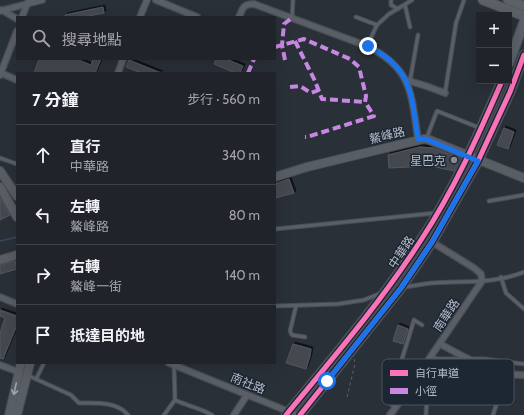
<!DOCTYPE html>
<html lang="zh-TW">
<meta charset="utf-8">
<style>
body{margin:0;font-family:Cabin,"Noto Sans TC",sans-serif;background:#2d3036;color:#f1f3f6}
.controls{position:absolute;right:12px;top:12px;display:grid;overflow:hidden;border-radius:0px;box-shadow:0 4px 16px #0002}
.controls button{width:36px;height:36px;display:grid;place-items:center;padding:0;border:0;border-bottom:1px solid #3d4147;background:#20242a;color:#f1f3f6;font:20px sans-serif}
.stop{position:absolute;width:12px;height:12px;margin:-9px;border:3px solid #1a73e8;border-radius:50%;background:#fff}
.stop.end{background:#1a73e8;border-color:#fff;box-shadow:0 1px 4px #0008}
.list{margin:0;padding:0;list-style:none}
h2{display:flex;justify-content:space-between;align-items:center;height:52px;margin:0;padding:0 16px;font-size:17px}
h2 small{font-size:13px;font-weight:400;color:#a2a4a8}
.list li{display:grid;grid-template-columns:26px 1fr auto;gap:12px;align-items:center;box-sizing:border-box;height:60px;padding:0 16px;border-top:1px solid #3d4147}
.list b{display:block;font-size:15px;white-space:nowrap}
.list p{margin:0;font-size:13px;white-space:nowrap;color:#a2a4a8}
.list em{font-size:13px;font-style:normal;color:#a2a4a8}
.icon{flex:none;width:22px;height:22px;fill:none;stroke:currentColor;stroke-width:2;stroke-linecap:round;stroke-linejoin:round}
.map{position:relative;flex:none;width:524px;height:415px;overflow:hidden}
.search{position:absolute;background:#20242a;box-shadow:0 4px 16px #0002;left:16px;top:16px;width:260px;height:44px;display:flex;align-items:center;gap:10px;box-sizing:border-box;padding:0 14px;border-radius:0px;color:#a2a4a8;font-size:15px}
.panel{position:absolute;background:#20242a;box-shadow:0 4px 16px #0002;left:16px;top:72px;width:260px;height:292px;border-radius:0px}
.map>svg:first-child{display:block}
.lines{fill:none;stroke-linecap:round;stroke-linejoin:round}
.stream{stroke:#384963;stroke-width:1.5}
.building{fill:#444950;stroke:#52575f;filter:url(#shadow)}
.lane-casing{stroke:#484c53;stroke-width:5}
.street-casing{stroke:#484c53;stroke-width:8}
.secondary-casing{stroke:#484c53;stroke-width:10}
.primary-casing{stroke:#484c55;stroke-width:11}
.path{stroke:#5d636a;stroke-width:1;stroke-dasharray:3 3;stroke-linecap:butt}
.lane{stroke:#5a5e66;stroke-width:3}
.street{stroke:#5a5e66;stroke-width:5.5}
.secondary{stroke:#595d64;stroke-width:8}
.primary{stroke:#5c6168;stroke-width:9}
.quiet{stroke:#c787e3;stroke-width:4;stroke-dasharray:8 4;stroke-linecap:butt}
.cycleway-casing{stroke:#1d2633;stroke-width:8}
.cycleway{stroke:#fb73b8;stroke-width:5}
.oneway{stroke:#9da4b0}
.route{stroke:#1a73e8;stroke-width:5}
.poi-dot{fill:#848b96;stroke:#1d2633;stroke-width:1.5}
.labels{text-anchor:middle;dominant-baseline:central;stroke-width:3;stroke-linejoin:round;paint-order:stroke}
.street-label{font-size:12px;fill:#b4bcc9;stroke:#1d2633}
.poi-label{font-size:12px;fill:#b4bcc9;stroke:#1d2633;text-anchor:end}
.key{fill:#1d2633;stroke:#4a5360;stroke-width:1}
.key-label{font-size:11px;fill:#b4bcc9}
</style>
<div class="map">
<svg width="524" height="415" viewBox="0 0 524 415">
<defs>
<filter id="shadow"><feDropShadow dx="2" dy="-2" stdDeviation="0" flood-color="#0009"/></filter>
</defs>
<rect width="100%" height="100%" fill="#2a3038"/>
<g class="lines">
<!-- stream -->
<polyline class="stream" points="0,241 17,237"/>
</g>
<!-- building -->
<g class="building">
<polygon points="103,7 104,13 83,17 65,17 65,15"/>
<polygon points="39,59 76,59 91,65 93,59 101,59 95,73 34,73"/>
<polygon points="216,59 226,59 243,66 240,73 235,73 214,64"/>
<polygon points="129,60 161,73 141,73 126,67"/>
<polygon points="504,128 514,132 508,149 497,145"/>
<polygon points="420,147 433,148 460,158 454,171 431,166 389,168 388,155"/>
<polygon points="289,179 294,193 275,198 275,184"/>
<polygon points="0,198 10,215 0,220"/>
<polygon points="15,261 17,269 0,274 0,265"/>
<polygon points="0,310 17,316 17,325 3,359 0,358 0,333 5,318 0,316"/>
<polygon points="398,325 408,329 403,344 393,341"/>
<polygon points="293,344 311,349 310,356 306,369 286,363"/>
</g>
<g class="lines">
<!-- lane casing -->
<g class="lane-casing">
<g id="lane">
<polyline points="391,0 391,5 398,9"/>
<polyline points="405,5 410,27"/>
<polyline points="356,17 377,25"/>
<polyline points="292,18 293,0"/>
<polyline points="367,46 377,25 389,14 412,0"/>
<polyline points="410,81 418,35"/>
<polyline points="445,93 456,23 464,0"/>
<polyline points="427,137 437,111 480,128"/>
<polyline points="0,158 17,164"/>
<polyline points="489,201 524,195"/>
<polyline points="275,229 436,213"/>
<polyline points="501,277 506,293 524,309"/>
<path d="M404 287C413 286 423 284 432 283 462 281 495 284 524 272"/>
<polyline points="275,306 338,304 364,300 379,294"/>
<polyline points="296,306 290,331 292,335 305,337"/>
<polyline points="429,359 465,359"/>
<polyline points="471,359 485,359 524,364"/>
<path d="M27 375 71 395 79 403C95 403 117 401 128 415"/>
<polyline points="36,379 44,363"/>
<path d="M175 400C185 405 203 409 212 415"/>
<polyline points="395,409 389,401 414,320 422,325"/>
<polyline points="164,415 175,400 174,365"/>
<polyline points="426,415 427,397 431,393 435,385 435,358"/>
<polyline points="493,415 499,396"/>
</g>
</g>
<!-- street casing -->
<g class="street-casing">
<g id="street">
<polyline points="156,0 197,17"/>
<polyline points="2,10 17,19"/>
<polyline points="0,11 42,0"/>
<polyline points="22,17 28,2"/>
<polyline points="140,17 147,0"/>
<path d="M239 17C243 8 243 4 254 4L367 46C413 69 411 94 418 139"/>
<polyline points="1,73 17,80"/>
<polyline points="118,73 123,59"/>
<polyline points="0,75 17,31"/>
<polyline points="406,80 426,86 445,93"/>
<polyline points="0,297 17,304"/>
<path d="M440 344C465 357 495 376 524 375"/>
<polyline points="169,363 297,415"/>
<polyline points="0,365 19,372"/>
<polyline points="234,415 247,395"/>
<polyline points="390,415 419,376 429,359 482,281 481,274 474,268 432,242"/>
</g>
</g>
<!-- secondary casing -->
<g class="secondary-casing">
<g id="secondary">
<polyline points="0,171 17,196"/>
<polyline points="275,177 307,167 423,139 427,139 524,178"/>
<polyline points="0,187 17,217"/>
<polyline points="0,260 17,255"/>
<polyline points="9,415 21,363"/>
<polyline points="17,415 30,363"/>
</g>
</g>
<!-- primary casing -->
<g class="primary-casing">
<g id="primary">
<polyline points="483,0 524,16"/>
<polyline points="508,0 524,6"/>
<polyline points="509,63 524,22"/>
<path d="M286 415C333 358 381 302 421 240 454 190 478 136 502 81"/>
<polyline points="300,415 401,288 432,242 478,161 510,92 524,55"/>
</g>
</g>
<!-- path -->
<polyline class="path" points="347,397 355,364 354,358"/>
<!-- lane -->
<use href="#lane" class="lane"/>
<!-- street -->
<use href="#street" class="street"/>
<!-- secondary -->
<use href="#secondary" class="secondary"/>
<!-- primary -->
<use href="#primary" class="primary"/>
<!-- quiet -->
<g class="quiet">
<polyline points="295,41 315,81 322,99 365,102"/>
<polyline points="275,47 304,39 350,59 359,67 366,96 365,102 374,116 307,137 305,137"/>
<polyline points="285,60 282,45 284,24 292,18"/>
<polyline points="248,73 254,59"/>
<polyline points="290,87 300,86 311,93 319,90"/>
</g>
<!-- cycleway casing -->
<g class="cycleway-casing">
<g id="cycleway">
<path d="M286 415C333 358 381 302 421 240 454 190 478 136 502 81"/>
<polyline points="300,415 401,288 432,242 478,161 510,92 524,55"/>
</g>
</g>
<!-- cycleway -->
<use href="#cycleway" class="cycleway"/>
</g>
<!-- one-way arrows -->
<defs><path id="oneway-shaft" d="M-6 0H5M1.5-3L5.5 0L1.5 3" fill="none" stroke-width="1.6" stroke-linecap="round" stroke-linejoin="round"/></defs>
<use class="oneway" href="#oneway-shaft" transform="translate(15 389) rotate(102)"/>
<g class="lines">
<!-- route -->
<path class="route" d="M327 381 401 288 432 242 478 161 426 139H418C411 94 413 69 368 46"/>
</g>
<!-- markers -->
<circle class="poi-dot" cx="454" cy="160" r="4"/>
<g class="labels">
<!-- street labels -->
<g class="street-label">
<text transform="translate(387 135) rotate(-14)">鰲峰路</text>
<text transform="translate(401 252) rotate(-56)">中華路</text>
<text transform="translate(446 315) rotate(-56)">南華路</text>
<text transform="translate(248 383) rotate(22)">南社路</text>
</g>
<!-- poi labels -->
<g class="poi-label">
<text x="446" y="160">星巴克</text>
</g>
</g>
<!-- legend -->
<rect x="382" y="359" width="132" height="46" rx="6" class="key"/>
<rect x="390" y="370" width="18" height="6" fill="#fb73b8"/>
<rect x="390" y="388" width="18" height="6" fill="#c787e3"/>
<g class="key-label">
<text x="415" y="377">自行車道</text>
<text x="415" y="395">小徑</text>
</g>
</svg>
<div class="controls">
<button>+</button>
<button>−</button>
</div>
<div class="stop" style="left:327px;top:381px"></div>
<div class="stop end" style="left:368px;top:46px"></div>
<div class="search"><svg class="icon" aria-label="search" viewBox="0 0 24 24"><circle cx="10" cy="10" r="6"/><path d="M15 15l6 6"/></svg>搜尋地點</div>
<section class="panel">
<h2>7 分鐘<small>步行 · 560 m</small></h2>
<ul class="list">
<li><svg class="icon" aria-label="ahead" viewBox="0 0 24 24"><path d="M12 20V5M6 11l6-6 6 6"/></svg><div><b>直行</b><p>中華路</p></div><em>340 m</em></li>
<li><svg class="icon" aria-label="left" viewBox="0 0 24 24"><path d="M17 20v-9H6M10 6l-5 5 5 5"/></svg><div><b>左轉</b><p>鰲峰路</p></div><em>80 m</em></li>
<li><svg class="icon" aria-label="right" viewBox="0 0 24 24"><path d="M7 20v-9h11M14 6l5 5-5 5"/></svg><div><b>右轉</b><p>鰲峰一街</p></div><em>140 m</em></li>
<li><svg class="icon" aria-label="arrive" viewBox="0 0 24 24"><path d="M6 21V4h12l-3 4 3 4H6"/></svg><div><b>抵達目的地</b></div></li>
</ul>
</section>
</div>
